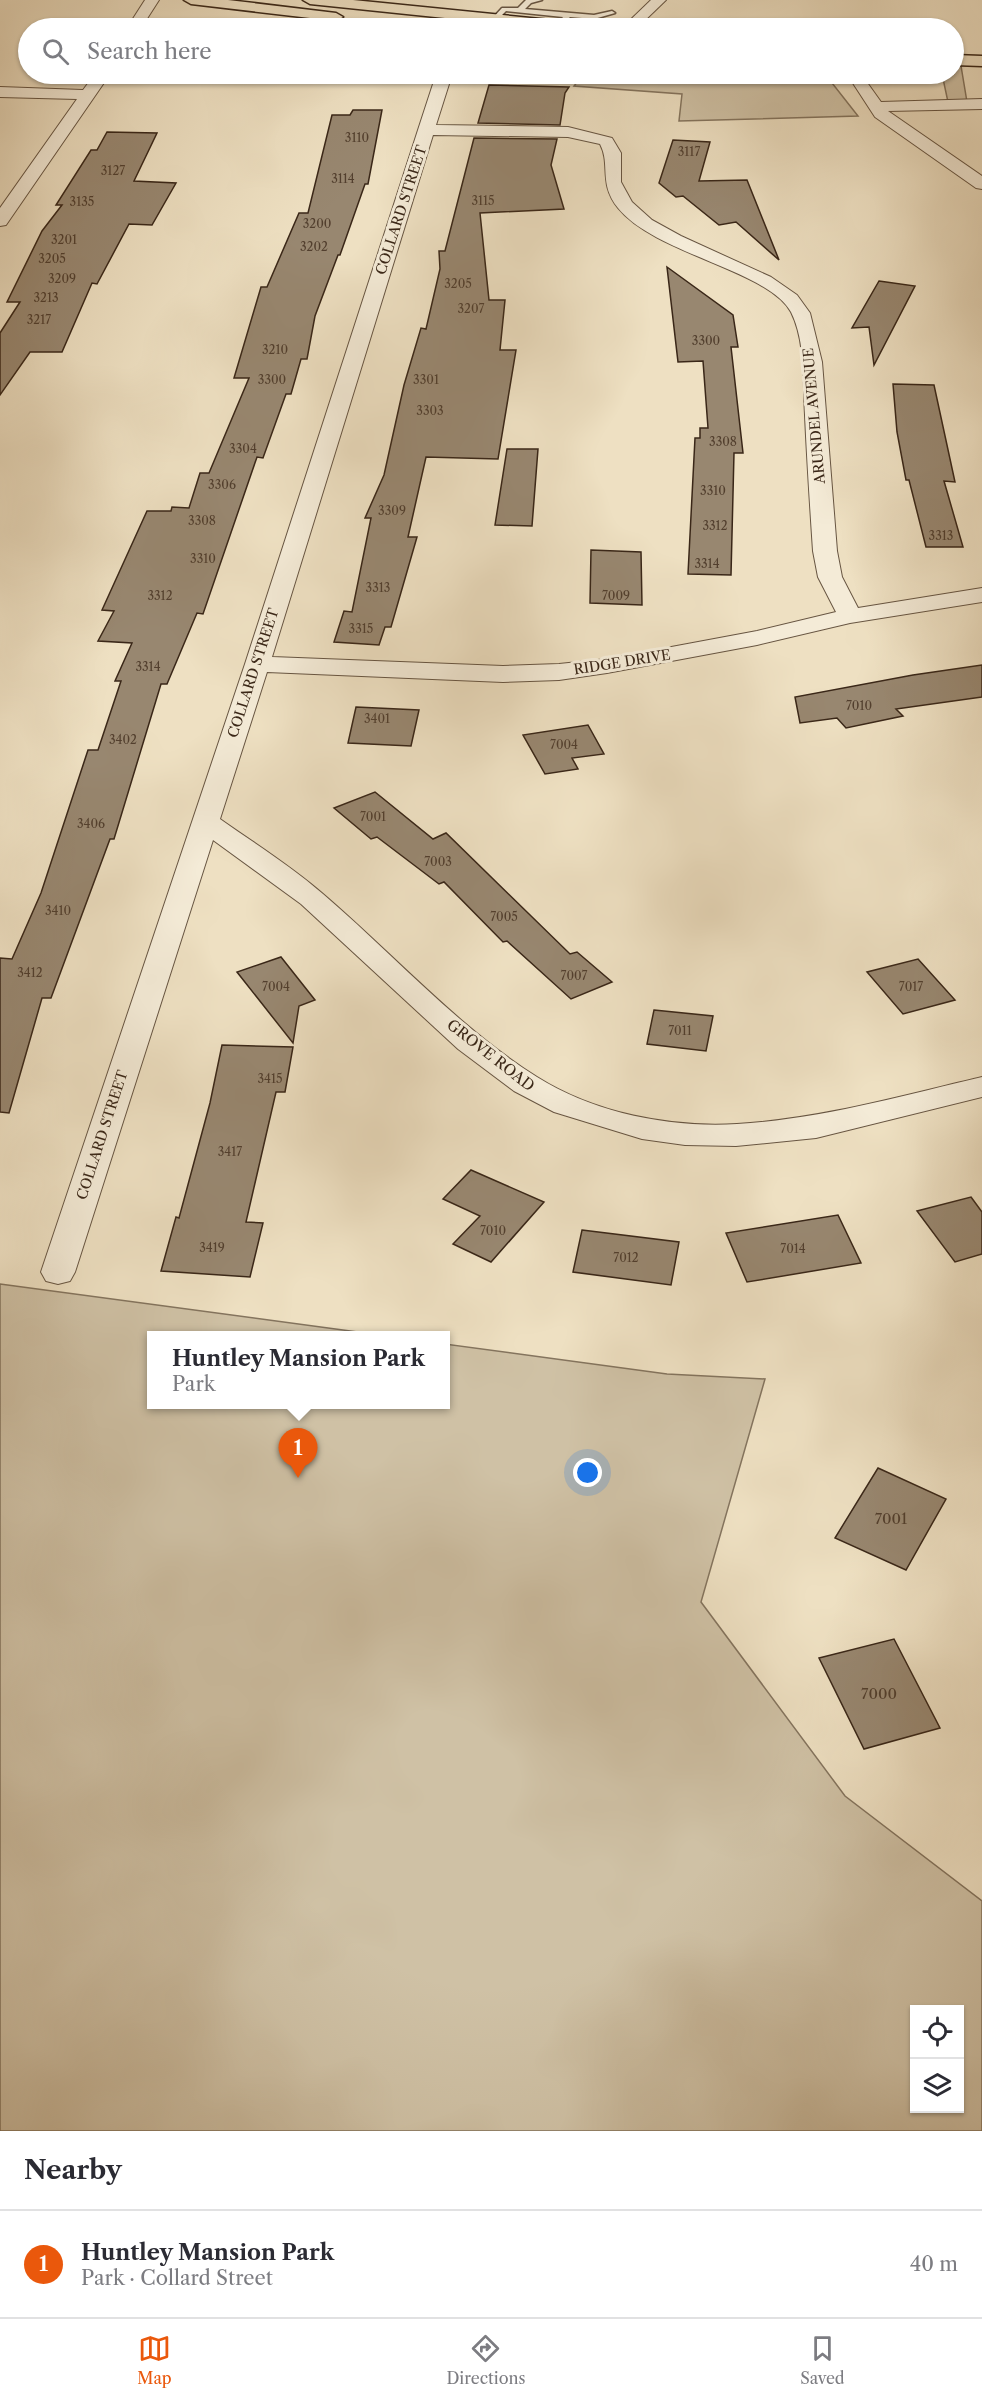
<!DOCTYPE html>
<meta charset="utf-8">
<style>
body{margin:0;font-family:"Libre Caslon Text",serif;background:#f7f7f7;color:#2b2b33}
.controls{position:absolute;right:18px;bottom:18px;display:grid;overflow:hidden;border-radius:0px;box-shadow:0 2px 4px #0004}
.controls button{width:54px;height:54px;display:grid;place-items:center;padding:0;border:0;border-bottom:2px solid #e1e1e2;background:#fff;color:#2b2b33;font:30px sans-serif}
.you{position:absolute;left:588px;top:1473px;width:21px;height:21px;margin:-15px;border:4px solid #fff;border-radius:50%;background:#1a73e8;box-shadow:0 0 0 9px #1a73e833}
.badge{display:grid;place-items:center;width:39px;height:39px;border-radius:50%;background:#ea580c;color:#fff;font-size:20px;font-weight:700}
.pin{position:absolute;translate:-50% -50px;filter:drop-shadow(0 2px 3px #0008)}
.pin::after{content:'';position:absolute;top:32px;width:21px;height:18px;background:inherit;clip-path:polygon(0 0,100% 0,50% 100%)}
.popup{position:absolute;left:147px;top:1331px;width:303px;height:78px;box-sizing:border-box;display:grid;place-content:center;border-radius:0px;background:#fff;filter:drop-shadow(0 2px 4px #0005);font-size:20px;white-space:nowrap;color:#7c7c81}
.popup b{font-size:22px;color:#2b2b33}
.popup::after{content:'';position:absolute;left:50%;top:100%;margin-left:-12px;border:12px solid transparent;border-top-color:#fff}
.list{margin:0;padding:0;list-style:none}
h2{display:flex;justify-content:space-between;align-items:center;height:78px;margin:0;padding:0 24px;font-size:26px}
h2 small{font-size:20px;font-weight:400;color:#7c7c81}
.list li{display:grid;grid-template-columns:39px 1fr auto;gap:18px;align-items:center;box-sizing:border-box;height:108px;padding:0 24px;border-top:2px solid #e1e1e2}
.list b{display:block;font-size:22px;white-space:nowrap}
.list p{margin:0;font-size:20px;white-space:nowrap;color:#7c7c81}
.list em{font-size:20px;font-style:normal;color:#7c7c81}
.icon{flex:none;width:33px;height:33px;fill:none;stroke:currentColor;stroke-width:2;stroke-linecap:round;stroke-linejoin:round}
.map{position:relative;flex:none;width:982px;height:2131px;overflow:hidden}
.search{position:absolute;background:#fff;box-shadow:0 2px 4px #0004;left:18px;right:18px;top:18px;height:66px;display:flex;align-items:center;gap:15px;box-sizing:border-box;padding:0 21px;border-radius:33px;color:#7c7c81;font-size:22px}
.sheet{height:186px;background:#fff}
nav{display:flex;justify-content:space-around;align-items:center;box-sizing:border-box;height:84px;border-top:2px solid #e1e1e2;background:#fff;font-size:16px;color:#7c7c81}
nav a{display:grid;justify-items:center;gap:3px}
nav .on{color:#ea580c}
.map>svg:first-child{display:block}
.green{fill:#cfc1a5;stroke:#84745e;stroke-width:1.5;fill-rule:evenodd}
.building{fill:#988770;stroke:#3a2718;stroke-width:1.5}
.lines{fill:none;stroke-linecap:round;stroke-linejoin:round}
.lane-casing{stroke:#675542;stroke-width:3}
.street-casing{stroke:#675542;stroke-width:2}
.highway-casing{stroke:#3a2718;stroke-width:3}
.lane{fill:#f4ebd7;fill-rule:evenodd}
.street{fill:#f4ebd7;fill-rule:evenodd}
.highway{fill:#eee0c2;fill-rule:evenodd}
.labels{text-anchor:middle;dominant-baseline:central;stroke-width:6;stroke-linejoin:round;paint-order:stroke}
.number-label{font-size:12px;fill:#523f2e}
.far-street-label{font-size:14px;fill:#3a2718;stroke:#f4ebd7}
.street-label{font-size:15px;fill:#3a2718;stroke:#f4ebd7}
.near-number-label{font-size:15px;fill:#523f2e}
</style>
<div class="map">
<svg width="982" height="2131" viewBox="0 0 982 2131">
<rect width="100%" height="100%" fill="#eee0c2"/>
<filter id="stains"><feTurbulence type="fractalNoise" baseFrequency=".00333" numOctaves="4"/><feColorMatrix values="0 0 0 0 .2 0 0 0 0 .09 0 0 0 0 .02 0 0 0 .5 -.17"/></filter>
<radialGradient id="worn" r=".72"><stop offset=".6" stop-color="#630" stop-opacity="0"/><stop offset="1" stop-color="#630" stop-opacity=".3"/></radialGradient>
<!-- green -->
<g class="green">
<polygon points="954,66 961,66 967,102 948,102 942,74 954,74"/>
<polygon points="584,74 825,74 858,116 679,121 682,94 574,86"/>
<path d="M0 1284 380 1335 151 1336V1404H445V1344L667 1374 765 1379 701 1602 845 1796 982 1901V2131H0ZM914 2010H960V2108H914Z"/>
</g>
<!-- building -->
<g class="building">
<polygon points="489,85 569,87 565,93 560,125 478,123"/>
<polygon points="353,110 382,110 368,184 365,184 340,255 338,255 315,316 307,359 301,359 291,394 286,394 263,458 257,457 203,614 197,613 167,684 161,684 114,839 110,839 51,998 42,998 9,1113 0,1112 0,958 12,959 41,893 88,750 98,750 121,681 115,681 132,643 98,641 114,611 102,610 147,511 171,511 172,507 189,508 200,473 209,473 249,378 234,378 261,287 267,287 299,213 308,213 332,115 350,115"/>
<polygon points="107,132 157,133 134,181 176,183 152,225 129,224 97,284 92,283 62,352 30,352 0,395 0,333 20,302 7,302 42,231 62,205 56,205 91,150 97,150"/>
<polygon points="474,138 557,139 551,165 564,209 480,213 489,300 505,300 500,350 516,350 498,459 426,457 408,537 417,537 391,627 385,627 379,645 334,642 344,611 352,612 371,518 365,518 384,475 404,385 421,328 426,329 440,269 439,251 445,251"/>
<polygon points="673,140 710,142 699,181 747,180 779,260 736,222 719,225 683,196 676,197 659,183"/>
<polygon points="667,267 733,315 738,347 731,347 743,453 734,453 731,575 688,574 695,438 700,438 700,428 708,428 703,361 678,362"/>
<polygon points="879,281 915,286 874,365 869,327 852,328"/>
<polygon points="893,384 934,385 955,482 944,481 963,547 926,547 909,480 906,480 897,432"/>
<polygon points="507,449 538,449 532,526 495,525"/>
<polygon points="591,550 641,552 642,605 590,603"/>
<polygon points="982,665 982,697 896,709 903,716 846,728 837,718 800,723 795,697 913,675"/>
<polygon points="356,707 419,710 411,746 348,743"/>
<polygon points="588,725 604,754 572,758 578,769 545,774 523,735"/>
<polygon points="375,792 433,839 446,833 570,954 577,952 612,982 571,999 507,941 503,942 444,882 439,884 377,837 371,839 334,808"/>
<polygon points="281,957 315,1000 299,1006 293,1043 237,972"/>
<polygon points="918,959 955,1000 903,1014 867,972"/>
<polygon points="654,1010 713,1016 706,1051 647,1044"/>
<polygon points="222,1045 293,1047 285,1092 276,1092 246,1222 263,1223 250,1277 161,1271 176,1217 179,1218 210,1103"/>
<polygon points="471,1170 544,1202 491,1262 453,1244 480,1216 443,1199"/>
<polygon points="971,1197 982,1212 982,1254 955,1262 917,1211"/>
<polygon points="838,1215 861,1263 747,1282 726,1233"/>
<polygon points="582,1230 679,1242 671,1285 573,1272"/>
<polygon points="878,1468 946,1499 906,1570 835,1538"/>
<polygon points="894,1639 940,1728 864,1749 819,1658"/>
</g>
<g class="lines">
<!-- lane casing -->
<g class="lane-casing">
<polygon id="lane" points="526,0 542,0 531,3 525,9 594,15 612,11 615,13 594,19 570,17 562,24 559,22 563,17 506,11 495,22 490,21 502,8 518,8"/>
</g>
<!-- street casing -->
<g class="street-casing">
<g id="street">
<polygon points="145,0 159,0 141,28 127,28"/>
<polygon points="651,0 666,0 637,28 622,28"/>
<polygon points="493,17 500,21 494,28 479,28 488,18"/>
<polygon points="95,74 110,74 6,225 0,226 0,208 77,99 0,97 0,87 83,90"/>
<path d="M440 74H455L449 84 436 125 568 127 612 138 621 153V182L632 202 652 220 681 236 771 277 797 295 810 313 822 362 837 551 842 577 858 608 982 588V602L850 623 757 645 607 673 559 680 503 682 267 672 220 819C254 843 291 866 323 894 392 953 460 1029 537 1077 594 1113 670 1128 737 1124 821 1119 901 1096 982 1077V1097L816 1138 736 1146 685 1145 642 1139 554 1112 514 1091 458 1049 301 904 213 840 75 1272 70 1281 58 1284 46 1281 41 1272 245 664 418 130 433 84ZM433 135 568 137 600 144C611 165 598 183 618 208 655 254 768 270 791 312 806 342 803 383 805 415 807 460 810 506 813 551L818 577 836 612 757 631 607 659 559 664 503 666 272 657Z"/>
<polygon points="847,74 861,74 881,102 982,99 982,109 888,111 982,176 982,189 976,188 875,117"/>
</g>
</g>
<!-- highway casing -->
<g class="highway-casing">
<g id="highway">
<polygon points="184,0 228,0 336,13 343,17 336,21 191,4"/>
<polygon points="303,0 353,0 581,23 589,28 542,28 310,4"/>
<polygon points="954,55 982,56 982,66 954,65"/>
</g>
</g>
<!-- lane -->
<use href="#lane" class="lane"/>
<!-- street -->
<use href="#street" class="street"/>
<!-- highway -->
<use href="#highway" class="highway"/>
</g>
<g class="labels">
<!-- number labels -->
<g class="number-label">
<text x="357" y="137">3110</text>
<text x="689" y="151">3117</text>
<text x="113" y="170">3127</text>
<text x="343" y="178">3114</text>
<text x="483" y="200">3115</text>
<text x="82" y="201">3135</text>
<text x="317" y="223">3200</text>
<text x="64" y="239">3201</text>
<text x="314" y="246">3202</text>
<text x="52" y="258">3205</text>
<text x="62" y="278">3209</text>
<text x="458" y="283">3205</text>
<text x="46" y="297">3213</text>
<text x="471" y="308">3207</text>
<text x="39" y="319">3217</text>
<text x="706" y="340">3300</text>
<text x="275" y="349">3210</text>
<text x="272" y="379">3300</text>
<text x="426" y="379">3301</text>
<text x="430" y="410">3303</text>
<text x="723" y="441">3308</text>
<text x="243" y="448">3304</text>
<text x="222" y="484">3306</text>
<text x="713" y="490">3310</text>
<text x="392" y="510">3309</text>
<text x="202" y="520">3308</text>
<text x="715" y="525">3312</text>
<text x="941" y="535">3313</text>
<text x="203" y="558">3310</text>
<text x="707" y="563">3314</text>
<text x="378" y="587">3313</text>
<text x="160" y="595">3312</text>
<text x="616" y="595">7009</text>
<text x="361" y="628">3315</text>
<text x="148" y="666">3314</text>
<text x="859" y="705">7010</text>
<text x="377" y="718">3401</text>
<text x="123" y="739">3402</text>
<text x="564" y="744">7004</text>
<text x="373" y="816">7001</text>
<text x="91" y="823">3406</text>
<text x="438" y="861">7003</text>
<text x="58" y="910">3410</text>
<text x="504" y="916">7005</text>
<text x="30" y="972">3412</text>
<text x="574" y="975">7007</text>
<text x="276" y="986">7004</text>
<text x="911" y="986">7017</text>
<text x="680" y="1030">7011</text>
<text x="270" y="1078">3415</text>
<text x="230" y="1151">3417</text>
<text x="493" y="1230">7010</text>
<text x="212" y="1247">3419</text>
<text x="793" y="1248">7014</text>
<text x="626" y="1257">7012</text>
</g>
<!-- far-street labels -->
<g class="far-street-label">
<text transform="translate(401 210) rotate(-72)">COLLARD STREET</text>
<text transform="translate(814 416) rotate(-95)">ARUNDEL AVENUE</text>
<text transform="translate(622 662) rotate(-9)">RIDGE DRIVE</text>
<text transform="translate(253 673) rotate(-72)">COLLARD STREET</text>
<text transform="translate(102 1135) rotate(-72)">COLLARD STREET</text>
</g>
<!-- street labels -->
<g class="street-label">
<text transform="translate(491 1055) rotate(38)">GROVE ROAD</text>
</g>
<!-- near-number labels -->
<g class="near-number-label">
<text x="891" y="1518">7001</text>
<text x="879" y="1693">7000</text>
</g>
</g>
<rect width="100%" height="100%" filter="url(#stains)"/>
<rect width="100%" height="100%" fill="url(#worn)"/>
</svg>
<div class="controls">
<button><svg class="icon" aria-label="locate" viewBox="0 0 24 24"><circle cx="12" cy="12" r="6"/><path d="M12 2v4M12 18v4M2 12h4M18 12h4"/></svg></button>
<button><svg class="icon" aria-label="layers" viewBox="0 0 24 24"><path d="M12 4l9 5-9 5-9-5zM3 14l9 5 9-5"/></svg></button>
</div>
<div class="you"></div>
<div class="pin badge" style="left:298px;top:1478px">1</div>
<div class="popup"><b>Huntley Mansion Park</b>Park</div>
<div class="search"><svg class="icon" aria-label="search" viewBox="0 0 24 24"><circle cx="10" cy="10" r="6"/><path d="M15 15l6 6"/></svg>Search here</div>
</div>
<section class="sheet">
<h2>Nearby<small></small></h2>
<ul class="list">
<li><span class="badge">1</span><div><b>Huntley Mansion Park</b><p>Park · Collard Street</p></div><em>40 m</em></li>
</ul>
</section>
<nav>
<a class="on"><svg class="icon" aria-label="map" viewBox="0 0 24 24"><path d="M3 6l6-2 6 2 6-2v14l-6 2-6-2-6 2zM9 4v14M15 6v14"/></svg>Map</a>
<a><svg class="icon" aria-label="directions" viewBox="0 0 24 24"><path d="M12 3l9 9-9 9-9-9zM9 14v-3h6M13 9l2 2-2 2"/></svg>Directions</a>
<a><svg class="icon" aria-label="saved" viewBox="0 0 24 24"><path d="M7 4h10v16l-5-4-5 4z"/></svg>Saved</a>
</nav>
